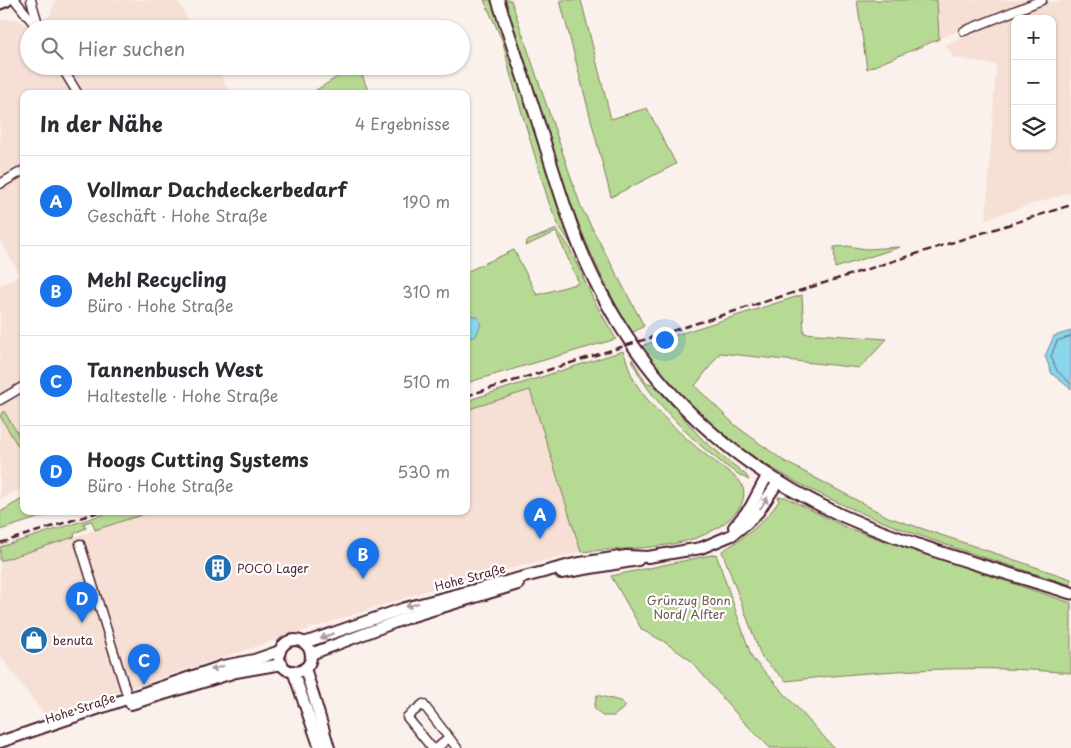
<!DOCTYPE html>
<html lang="de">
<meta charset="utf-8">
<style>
body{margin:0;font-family:"Playpen Sans",sans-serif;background:#f7f7f7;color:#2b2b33}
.controls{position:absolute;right:15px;top:15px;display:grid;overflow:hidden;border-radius:10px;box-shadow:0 1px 4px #0004}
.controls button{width:45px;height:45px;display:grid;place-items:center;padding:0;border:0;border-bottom:1px solid #e1e1e2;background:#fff;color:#2b2b33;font:25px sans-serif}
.you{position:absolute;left:664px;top:339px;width:18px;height:18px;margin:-12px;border:4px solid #fff;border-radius:50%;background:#1a73e8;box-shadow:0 0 0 8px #1a73e833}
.badge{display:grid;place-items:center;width:32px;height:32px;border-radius:50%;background:#1a73e8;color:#fff;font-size:16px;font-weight:700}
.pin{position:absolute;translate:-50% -41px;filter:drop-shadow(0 1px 2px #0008)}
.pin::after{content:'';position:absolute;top:26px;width:18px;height:15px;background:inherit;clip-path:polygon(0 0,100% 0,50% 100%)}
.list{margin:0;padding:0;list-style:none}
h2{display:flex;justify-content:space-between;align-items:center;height:65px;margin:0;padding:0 20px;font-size:21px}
h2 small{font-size:16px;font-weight:400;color:#7c7c81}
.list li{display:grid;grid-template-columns:32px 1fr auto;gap:15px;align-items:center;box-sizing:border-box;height:90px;padding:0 20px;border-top:1px solid #e1e1e2}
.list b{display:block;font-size:19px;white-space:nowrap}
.list p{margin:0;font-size:16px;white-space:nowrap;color:#7c7c81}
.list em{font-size:16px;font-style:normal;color:#7c7c81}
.icon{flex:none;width:28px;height:28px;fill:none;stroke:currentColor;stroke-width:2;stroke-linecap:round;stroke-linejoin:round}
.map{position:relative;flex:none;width:1071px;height:748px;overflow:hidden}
.search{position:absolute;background:#fff;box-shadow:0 1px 4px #0004;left:20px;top:20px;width:450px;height:55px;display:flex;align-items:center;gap:12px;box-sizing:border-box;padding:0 18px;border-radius:28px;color:#7c7c81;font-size:19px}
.panel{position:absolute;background:#fff;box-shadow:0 1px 4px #0004;left:20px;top:90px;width:450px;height:425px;border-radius:10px}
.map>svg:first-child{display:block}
.built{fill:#f6e0d5;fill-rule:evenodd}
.green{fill:#b6d993;stroke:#807c5f}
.water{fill:#8ad5eb;stroke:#708c9e}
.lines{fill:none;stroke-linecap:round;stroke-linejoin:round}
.shore{stroke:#646878;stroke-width:1}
.minor-casing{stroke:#4a1f2b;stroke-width:11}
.tertiary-casing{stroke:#4a1f2b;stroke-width:14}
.secondary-casing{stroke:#4a1f2b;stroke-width:15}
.minor{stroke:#fff;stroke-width:8}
.tertiary{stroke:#fff;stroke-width:10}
.secondary{stroke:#fff;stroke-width:11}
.rail{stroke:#4a1f2b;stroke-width:2.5;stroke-dasharray:8 4;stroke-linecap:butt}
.oneway{fill:#ae9aa0}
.labels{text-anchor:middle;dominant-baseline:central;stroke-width:4.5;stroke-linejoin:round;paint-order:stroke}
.poi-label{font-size:12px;fill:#4a1f2b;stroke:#fff;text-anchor:start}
.street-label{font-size:12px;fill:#4a1f2b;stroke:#fff}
.park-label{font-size:12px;fill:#6a574a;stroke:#fff}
</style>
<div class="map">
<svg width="1071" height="748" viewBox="0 0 1071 748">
<rect width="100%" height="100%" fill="#fbf1ec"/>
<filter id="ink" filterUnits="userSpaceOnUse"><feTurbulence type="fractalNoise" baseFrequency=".02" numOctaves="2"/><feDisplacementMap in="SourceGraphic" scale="10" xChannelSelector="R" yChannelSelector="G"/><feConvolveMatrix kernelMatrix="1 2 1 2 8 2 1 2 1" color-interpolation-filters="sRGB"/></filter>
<g filter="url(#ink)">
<!-- built -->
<g class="built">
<polygon points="55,0 177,0 194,29 29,29 29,66 215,66 231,94 24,94 24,487 0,500 0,285 20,275 0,241 0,19 18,19 27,26 50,16"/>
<polygon points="937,0 1029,0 939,39"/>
<path d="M1071 0V192L986 219 996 65 954 58 945 45 1031 8 1049 2ZM1015 19H1052V146H1015Z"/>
<polygon points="530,389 581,552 447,584 45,716 0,656 0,561 153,511 466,511 466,410"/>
</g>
<!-- green -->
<g class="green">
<polygon points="484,0 492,0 572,246 558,224 549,203 510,73 503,42"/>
<path d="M504 0H511L581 207 644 326 632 333C570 230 541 113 504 0Z"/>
<polygon points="560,0 581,0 611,119 647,108 676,164 611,197"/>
<polygon points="857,0 937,0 939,39 867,69"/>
<polygon points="355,66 359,66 369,94 310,94"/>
<polygon points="557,229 568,245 593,299 616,339 466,383 466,272 514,250 537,295 579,283 556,232 525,246 527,241"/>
<polygon points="848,246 866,249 900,247 835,268 834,247"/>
<path d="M802 295 804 333 887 339 860 368 720 353 695 386 736 426 784 461 888 517 1071 579V585C953 547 830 514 728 439 694 414 667 379 641 346Z"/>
<path d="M623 351C627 359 628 368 632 376 644 402 679 432 701 451 710 459 738 476 742 485 746 494 743 503 738 510 702 554 632 546 581 552L530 390 466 410V401Z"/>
<path d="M632 359 646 383 654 384 703 440 746 475 749 480C714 464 643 396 632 359Z"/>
<polygon points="4,411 24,444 24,456 0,416"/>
<path d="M778 497H785L847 528 1071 603V673C976 664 881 670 786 681L762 658 722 551C743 539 765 522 779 501Z"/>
<polygon points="24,498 24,511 59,511 0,530 0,512"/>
<polygon points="114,511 153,511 95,530 92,521 84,523 86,528 75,533 74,537 0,561 0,547"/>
<polygon points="716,554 752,658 834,748 770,748 740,718 690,660 663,641 642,630 611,576"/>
<polygon points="597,695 620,701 626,706 614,716 602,716 594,708"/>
</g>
<!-- water -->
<g class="water">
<polygon points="466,314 478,317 481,324 476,336 466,339"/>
<polygon points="1071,331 1071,389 1052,374 1045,356 1054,336"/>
</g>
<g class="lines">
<!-- shore -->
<polyline class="shore" points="1071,336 1057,341 1051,356 1057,371 1071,384"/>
<!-- minor casing -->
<g class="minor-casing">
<g id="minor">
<polyline points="15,0 38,29"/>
<polyline points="31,0 39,27"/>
<polyline points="964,31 1042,0"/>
<polyline points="61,66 78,94"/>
<polyline points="0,184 24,170"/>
<polyline points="0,400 24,386"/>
<polyline points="80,544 128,698"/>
<polyline points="432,748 407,717 423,704 457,748"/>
<polyline points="437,748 449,738"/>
</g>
</g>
<!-- tertiary casing -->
<g class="tertiary-casing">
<g id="tertiary">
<polyline points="734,527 750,508 767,476"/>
<polyline points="561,573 638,560"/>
<circle cx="295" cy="656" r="16"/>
<polyline points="304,643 405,608 574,564 626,556 648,557 701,548 732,535 747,523 758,512 778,482"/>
<polyline points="311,654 406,618 518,584"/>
<polyline points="305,668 329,748"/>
<polyline points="293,671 320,748"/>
<polyline points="131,704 236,672 282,664"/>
<polyline points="0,742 223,666 254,660 280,651"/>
</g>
</g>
<!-- secondary casing -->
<g class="secondary-casing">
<g id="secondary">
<path d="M498 0C513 48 530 96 545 144 561 196 577 250 604 298 658 398 740 469 843 516 916 548 995 569 1071 593"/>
<polyline points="0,3 7,0"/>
</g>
</g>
<!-- minor -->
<use href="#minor" class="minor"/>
<!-- tertiary -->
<use href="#tertiary" class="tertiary"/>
<!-- secondary -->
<use href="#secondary" class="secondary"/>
<!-- rail -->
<g class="rail">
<polyline points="466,396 1071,205"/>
<polyline points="0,543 102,511"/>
</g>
</g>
<!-- one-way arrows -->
<defs><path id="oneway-solid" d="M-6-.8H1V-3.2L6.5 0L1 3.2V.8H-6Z" transform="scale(1.25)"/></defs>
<g class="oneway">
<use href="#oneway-solid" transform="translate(764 503) rotate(-57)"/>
<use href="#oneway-solid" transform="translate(412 605) rotate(164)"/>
<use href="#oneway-solid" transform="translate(327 636) rotate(158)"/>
<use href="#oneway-solid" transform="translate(217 668) rotate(162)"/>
</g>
</g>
<!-- icons -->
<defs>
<g id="building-disc" transform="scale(1.4375)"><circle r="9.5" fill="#1f6fb2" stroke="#fff"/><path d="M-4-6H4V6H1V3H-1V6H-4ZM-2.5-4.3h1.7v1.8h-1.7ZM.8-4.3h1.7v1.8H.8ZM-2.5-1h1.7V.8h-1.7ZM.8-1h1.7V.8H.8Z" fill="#fff"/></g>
<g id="shop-disc" transform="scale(1.4375)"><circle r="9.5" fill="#1f6fb2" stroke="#fff"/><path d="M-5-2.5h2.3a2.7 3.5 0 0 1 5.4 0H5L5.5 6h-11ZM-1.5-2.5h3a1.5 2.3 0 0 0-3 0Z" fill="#fff"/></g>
</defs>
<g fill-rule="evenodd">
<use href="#building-disc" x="218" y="568"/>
<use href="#shop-disc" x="34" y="640"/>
</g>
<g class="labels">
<!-- poi labels -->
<g class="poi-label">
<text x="237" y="568">POCO Lager</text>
<text x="53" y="640">benuta</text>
</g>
<!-- street labels -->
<g class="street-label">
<text transform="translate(470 577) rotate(-15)">Hohe Straße</text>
<text transform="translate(80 708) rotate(-18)">Hohe Straße</text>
</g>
<!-- park labels -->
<g class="park-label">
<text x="689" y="600">Grünzug Bonn<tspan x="689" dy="14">Nord/ Alfter</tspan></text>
</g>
</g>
</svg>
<div class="controls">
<button>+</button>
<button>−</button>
<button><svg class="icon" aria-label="layers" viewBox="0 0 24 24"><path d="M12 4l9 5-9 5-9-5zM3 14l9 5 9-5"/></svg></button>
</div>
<div class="you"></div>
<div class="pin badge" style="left:540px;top:539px">A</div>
<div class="pin badge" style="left:363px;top:579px">B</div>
<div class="pin badge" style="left:144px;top:685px">C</div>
<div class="pin badge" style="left:82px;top:623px">D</div>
<div class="search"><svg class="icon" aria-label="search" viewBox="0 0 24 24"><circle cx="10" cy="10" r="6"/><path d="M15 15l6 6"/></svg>Hier suchen</div>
<section class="panel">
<h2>In der Nähe<small>4 Ergebnisse</small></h2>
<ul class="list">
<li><span class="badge">A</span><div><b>Vollmar Dachdeckerbedarf</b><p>Geschäft · Hohe Straße</p></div><em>190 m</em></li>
<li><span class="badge">B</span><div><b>Mehl Recycling</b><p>Büro · Hohe Straße</p></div><em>310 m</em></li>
<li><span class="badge">C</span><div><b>Tannenbusch West</b><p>Haltestelle · Hohe Straße</p></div><em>510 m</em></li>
<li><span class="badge">D</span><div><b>Hoogs Cutting Systems</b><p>Büro · Hohe Straße</p></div><em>530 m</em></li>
</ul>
</section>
</div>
